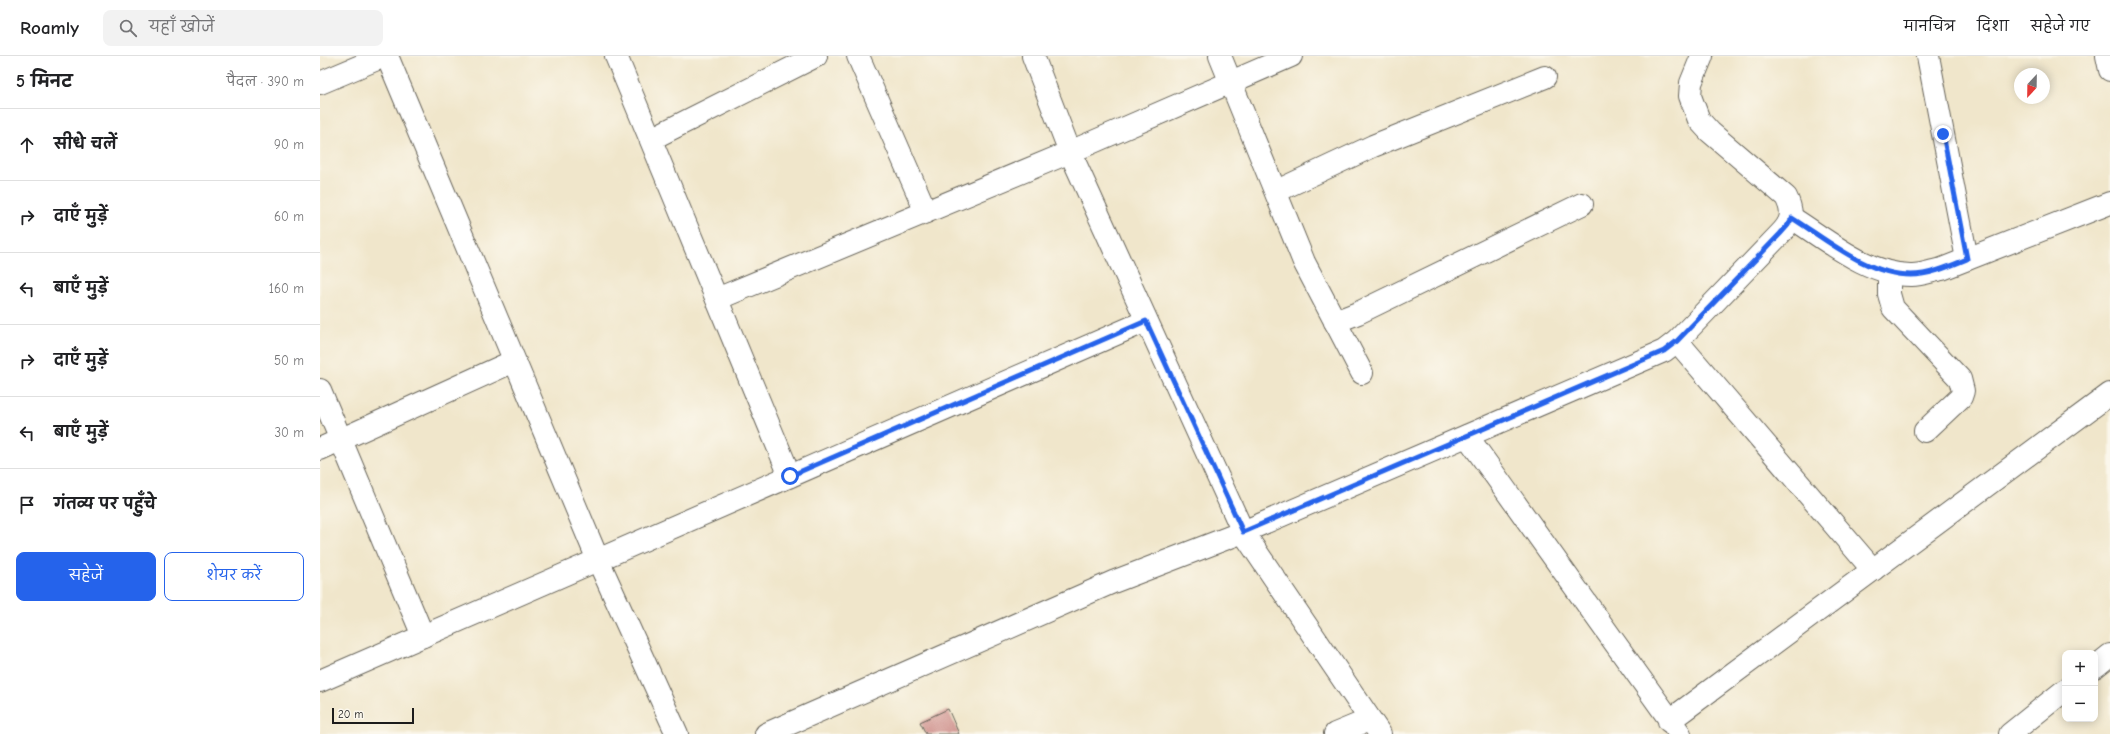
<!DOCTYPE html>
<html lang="hi">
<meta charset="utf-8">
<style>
body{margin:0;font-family:"Comic Neue","Playpen Sans Deva",sans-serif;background:#f2f2f2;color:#202124}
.controls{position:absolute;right:12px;bottom:12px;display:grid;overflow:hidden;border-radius:8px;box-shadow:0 2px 10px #0003}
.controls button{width:36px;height:36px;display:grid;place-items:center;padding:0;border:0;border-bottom:1px solid #e0e0e0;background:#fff;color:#202124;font:20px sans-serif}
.compass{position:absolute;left:1694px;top:12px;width:36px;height:36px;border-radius:50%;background:#fff;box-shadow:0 2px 10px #0003;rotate:202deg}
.scale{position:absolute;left:12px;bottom:10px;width:82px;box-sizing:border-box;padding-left:4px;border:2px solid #1c1c1c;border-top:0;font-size:11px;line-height:14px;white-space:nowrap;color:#1c1c1c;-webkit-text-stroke:3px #fbf7ec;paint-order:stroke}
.stop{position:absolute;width:12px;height:12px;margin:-9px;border:3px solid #2563eb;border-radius:50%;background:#fff}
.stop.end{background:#2563eb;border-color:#fff;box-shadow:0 1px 4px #0008}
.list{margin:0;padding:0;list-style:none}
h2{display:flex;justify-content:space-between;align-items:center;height:52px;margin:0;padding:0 16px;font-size:17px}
h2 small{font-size:13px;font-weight:400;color:#757577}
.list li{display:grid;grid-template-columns:26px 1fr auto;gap:12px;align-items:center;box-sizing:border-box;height:72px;padding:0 16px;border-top:1px solid #e0e0e0}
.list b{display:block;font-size:15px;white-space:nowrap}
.list em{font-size:13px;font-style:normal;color:#757577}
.actions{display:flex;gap:8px;padding:12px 16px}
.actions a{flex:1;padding:9px 0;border:1px solid #2563eb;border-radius:8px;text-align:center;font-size:14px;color:#2563eb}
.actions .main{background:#2563eb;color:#fff}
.icon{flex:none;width:22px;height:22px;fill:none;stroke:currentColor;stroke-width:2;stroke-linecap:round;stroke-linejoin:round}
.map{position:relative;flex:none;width:1790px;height:678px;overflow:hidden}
header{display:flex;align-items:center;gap:24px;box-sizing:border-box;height:56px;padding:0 20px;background:#fff;border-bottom:1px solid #e0e0e0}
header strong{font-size:19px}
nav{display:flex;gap:22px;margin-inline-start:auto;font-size:14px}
.search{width:280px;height:36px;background:#f2f2f2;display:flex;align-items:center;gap:10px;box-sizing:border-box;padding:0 14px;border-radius:8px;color:#757577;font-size:15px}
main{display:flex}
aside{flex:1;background:#fff}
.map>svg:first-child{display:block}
.building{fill:#d29793}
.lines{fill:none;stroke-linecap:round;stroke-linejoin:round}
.minor-casing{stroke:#666359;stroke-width:24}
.minor{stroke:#fff;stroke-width:22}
.route{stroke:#2563eb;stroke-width:5}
</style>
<header>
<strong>Roamly</strong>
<div class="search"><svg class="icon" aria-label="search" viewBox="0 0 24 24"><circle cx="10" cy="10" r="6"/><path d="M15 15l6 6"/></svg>यहाँ खोजें</div>
<nav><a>मानचित्र</a><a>दिशा</a><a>सहेजे गए</a></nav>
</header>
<main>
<aside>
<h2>5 मिनट<small>पैदल · 390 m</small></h2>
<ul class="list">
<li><svg class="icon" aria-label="ahead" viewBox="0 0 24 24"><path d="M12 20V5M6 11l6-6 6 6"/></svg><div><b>सीधे चलें</b></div><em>90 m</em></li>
<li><svg class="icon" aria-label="right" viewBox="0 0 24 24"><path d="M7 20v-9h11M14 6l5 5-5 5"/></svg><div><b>दाएँ मुड़ें</b></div><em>60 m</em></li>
<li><svg class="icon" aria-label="left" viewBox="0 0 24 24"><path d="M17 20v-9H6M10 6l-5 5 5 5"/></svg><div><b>बाएँ मुड़ें</b></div><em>160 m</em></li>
<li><svg class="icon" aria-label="right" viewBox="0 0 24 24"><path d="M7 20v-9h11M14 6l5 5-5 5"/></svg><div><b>दाएँ मुड़ें</b></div><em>50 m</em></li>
<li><svg class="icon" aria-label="left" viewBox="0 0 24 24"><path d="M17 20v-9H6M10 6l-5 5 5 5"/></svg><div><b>बाएँ मुड़ें</b></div><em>30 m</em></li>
<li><svg class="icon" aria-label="arrive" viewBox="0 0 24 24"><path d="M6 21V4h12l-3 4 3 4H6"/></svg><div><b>गंतव्य पर पहुँचे</b></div></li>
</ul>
<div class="actions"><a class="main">सहेजें</a><a>शेयर करें</a></div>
</aside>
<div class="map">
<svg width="1790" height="678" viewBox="0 0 1790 678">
<rect width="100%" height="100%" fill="#fbf7ec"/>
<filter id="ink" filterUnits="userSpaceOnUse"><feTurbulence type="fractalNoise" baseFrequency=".025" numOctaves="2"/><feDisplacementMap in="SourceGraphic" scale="8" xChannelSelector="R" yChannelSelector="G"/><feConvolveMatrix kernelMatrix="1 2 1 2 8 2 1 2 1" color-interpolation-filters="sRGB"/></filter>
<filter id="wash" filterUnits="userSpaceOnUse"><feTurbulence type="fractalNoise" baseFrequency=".012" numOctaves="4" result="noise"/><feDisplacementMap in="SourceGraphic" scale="16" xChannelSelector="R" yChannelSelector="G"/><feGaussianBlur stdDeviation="0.9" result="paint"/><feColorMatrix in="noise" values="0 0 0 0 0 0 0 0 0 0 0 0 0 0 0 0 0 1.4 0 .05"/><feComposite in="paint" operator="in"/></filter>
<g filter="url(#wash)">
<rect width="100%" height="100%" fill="#f0e6cb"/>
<g id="blocks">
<!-- building -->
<polygon class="building" points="628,653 639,678 606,678 600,666"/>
</g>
</g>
<g filter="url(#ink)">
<use href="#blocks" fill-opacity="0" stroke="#666359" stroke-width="1"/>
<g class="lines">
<!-- minor casing -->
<g class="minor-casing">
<g id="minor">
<polyline points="67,0 278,504 357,678"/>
<polyline points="296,0 470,420"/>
<polyline points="538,0 606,156"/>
<polyline points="713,0 750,96 923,476 1060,678"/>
<polyline points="900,0 984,206 1042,317"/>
<polyline points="1608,0 1647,203"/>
<polyline points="1787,0 1790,14"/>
<polyline points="0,27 64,0"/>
<polyline points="331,83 496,0"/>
<polyline points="957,135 1053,90 1225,21"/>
<path d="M1472 162C1507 184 1549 220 1592 219 1601 219 1612 215 1622 213L1790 147"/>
<polyline points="1569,217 1569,238 1573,252 1640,323 1643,335 1641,341 1605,375"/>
<polyline points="397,243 750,96 971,0"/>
<polyline points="1015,266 1038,257 1262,148"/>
<polyline points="1357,285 1553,514"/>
<polyline points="0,334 103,580"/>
<polyline points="1147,380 1360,678"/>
<polyline points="0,393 194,305"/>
<polyline points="1775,611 1790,599"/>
<polyline points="0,625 826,265"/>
<polyline points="1349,665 1790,338"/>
<path d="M446 678 793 526 923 476 1344 295 1357 285 1460 178C1472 166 1474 157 1466 141L1390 76 1379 64 1370 40 1371 27 1382 0"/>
<polyline points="1015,678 1049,664"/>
<polyline points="1690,678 1745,634"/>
</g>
</g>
<!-- minor -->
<use href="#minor" class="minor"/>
</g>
</g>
<g class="lines" filter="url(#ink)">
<!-- route -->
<path class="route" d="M470 420 826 265 923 476 1344 295 1357 285 1460 178 1468 169 1472 162C1507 184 1548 219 1591 219 1610 219 1630 210 1647 203L1623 78"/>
</g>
</svg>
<div class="controls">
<button>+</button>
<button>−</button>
</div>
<svg class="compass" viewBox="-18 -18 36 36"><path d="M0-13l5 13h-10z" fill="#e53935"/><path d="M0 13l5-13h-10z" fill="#757577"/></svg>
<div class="scale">20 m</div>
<div class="stop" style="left:470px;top:420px"></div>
<div class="stop end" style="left:1623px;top:78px"></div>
</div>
</main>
